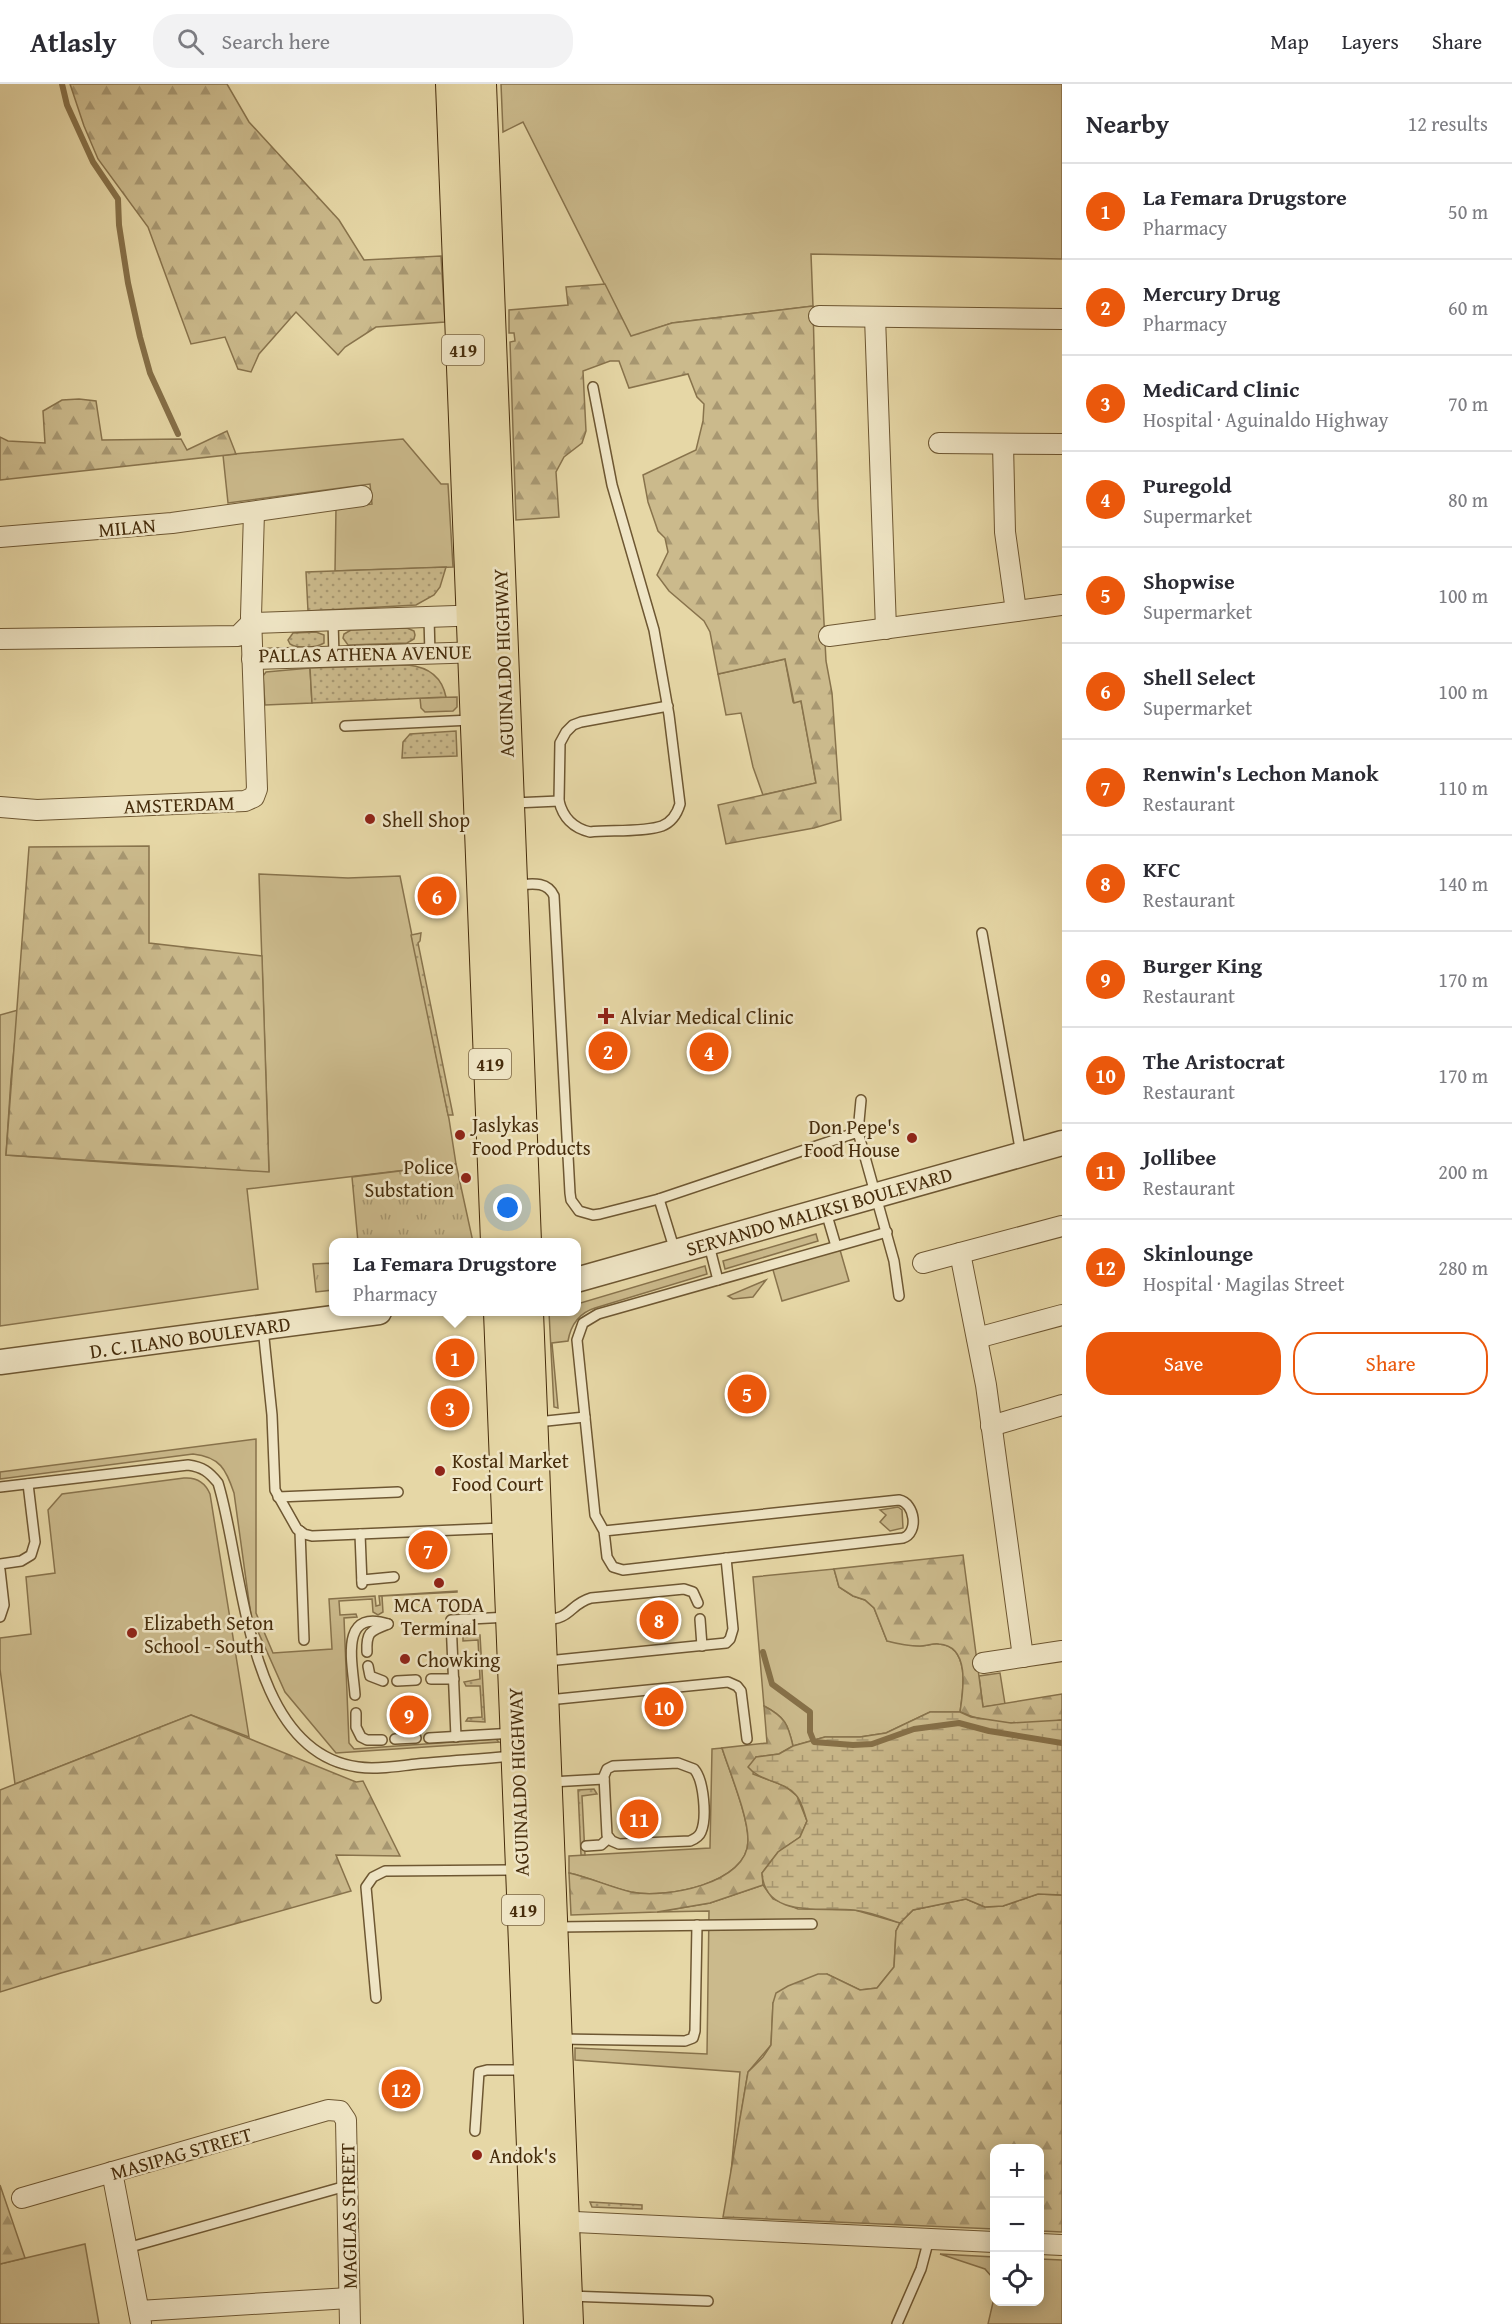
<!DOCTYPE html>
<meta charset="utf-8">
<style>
body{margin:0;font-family:"Gentium Book Plus",serif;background:#f2f2f3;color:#2b2b33}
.controls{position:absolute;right:18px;bottom:18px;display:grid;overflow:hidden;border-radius:12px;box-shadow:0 3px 15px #0003}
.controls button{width:54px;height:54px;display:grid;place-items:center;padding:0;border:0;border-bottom:2px solid #e1e1e2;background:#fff;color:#2b2b33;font:30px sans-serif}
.you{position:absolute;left:508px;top:1124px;width:21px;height:21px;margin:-15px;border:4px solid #fff;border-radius:50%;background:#1a73e8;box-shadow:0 0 0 9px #1a73e833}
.badge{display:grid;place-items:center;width:39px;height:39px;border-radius:50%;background:#ea580c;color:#fff;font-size:20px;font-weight:700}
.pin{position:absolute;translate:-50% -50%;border:3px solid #fff;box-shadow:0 2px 6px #0006}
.popup{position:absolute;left:329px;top:1154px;width:252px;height:78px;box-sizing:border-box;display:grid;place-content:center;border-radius:12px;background:#fff;filter:drop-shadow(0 2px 4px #0005);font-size:20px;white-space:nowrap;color:#7c7c81}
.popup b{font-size:22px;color:#2b2b33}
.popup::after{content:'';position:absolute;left:50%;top:100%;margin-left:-12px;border:12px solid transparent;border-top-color:#fff}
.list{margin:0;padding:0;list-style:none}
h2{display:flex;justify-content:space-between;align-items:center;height:78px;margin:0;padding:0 24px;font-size:26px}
h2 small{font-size:20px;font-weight:400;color:#7c7c81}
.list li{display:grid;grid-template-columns:39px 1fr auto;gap:18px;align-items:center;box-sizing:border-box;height:96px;padding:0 24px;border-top:2px solid #e1e1e2}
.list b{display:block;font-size:22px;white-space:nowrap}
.list p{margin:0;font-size:20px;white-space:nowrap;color:#7c7c81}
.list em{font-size:20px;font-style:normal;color:#7c7c81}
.actions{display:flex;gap:12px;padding:18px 24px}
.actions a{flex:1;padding:14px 0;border:2px solid #ea580c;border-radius:24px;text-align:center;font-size:21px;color:#ea580c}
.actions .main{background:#ea580c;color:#fff}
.icon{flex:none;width:33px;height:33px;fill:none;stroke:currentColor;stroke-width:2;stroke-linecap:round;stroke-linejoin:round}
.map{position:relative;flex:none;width:1062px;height:2240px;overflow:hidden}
header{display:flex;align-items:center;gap:36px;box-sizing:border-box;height:84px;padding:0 30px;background:#fff;border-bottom:2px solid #e1e1e2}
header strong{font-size:28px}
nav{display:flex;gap:33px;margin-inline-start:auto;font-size:21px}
.search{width:420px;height:54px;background:#f2f2f3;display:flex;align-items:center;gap:15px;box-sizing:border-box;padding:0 21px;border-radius:24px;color:#7c7c81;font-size:22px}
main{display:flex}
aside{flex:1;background:#fff}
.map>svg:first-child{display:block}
.grass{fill:#cbba8c;stroke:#88734c;stroke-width:1.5}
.forest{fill:url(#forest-firs);stroke:#88734c;stroke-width:1.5}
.wetland{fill:url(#wetland-marsh);stroke:#88734c;stroke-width:1.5}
.park{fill:url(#park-tufts);stroke:#88734c;stroke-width:1.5}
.garden{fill:url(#garden-dots);stroke:#88734c;stroke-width:1.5}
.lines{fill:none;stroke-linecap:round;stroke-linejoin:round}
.stream{stroke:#867048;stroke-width:6}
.service-casing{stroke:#6e5732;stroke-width:12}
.minor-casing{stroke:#6e5732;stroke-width:22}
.tertiary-casing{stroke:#6e5732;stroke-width:27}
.trunk-casing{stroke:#462c0b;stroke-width:34}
.service{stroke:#efe5c5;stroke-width:9}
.minor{stroke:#efe5c5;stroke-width:20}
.tertiary{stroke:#efe5c5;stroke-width:24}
.trunk{stroke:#e6d7a6;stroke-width:32}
.poi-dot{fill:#8f2418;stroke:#efe5c5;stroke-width:2}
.labels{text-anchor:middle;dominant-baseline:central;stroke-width:5;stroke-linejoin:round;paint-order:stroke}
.shield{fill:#efe5c5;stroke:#796443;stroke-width:1.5}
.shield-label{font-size:18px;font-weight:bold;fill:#462c0b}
.street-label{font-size:20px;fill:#462c0b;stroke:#efe5c5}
.poi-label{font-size:20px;fill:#462c0b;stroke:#efe5c5;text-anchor:start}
</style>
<header>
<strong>Atlasly</strong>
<div class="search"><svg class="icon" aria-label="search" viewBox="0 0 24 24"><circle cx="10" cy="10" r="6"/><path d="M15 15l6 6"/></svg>Search here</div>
<nav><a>Map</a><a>Layers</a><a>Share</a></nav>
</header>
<main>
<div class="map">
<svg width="1062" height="2240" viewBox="0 0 1062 2240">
<defs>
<pattern id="forest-firs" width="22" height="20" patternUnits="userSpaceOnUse" patternTransform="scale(1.5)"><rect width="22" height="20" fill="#cbba8c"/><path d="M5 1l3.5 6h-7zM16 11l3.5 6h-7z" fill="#a79771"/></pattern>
<pattern id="wetland-marsh" width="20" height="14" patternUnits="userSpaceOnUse" patternTransform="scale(1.5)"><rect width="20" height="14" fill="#cbba8c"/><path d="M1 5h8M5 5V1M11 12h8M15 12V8" fill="none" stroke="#a79771"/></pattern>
<pattern id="park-tufts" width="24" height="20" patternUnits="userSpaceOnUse" patternTransform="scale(1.5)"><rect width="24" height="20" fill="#cbba8c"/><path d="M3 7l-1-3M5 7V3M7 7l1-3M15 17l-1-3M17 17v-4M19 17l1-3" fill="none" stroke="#a79771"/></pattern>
<pattern id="garden-dots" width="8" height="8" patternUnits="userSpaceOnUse" patternTransform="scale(1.5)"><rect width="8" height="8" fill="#cbba8c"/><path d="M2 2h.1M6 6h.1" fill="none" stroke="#a79771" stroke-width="1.8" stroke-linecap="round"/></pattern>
</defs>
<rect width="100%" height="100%" fill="#e6d7a6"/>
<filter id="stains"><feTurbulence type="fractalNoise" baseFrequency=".00333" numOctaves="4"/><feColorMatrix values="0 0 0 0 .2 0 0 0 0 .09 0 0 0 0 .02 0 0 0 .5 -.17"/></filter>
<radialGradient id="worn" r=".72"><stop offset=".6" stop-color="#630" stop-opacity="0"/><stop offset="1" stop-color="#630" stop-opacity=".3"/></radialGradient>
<!-- grass -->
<g class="grass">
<polygon points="501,0 1062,0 1062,175 811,170 813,222 672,239 631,253 523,38 503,48"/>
<polygon points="403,355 441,400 448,400 453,483 335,487 336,424 372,420 370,400 228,419 223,371"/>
<polygon points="785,575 793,618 801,617 816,699 763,711 753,683 741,629 726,631 718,590"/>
<polygon points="310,584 312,619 265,621 263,592 266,588"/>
<polygon points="457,613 457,623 453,627 425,628 421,624 420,614"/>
<polygon points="259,790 348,794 400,792 449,1035 456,1080 247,1105 258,1205 0,1242 0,931 18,926 11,995 6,1071 146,1081 269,1087"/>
<polygon points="816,1150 818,1157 725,1185 723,1177"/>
<polygon points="838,1159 849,1197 782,1217 771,1179"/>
<path d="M705 1182 707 1190 595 1224C579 1229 571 1240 568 1257L552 1259 558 1324 554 1323 549 1228H576L577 1220Z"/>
<polygon points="766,1196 753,1213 733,1215 728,1212"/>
<path d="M256 1355V1529L273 1569 332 1565 329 1515 375 1512 376 1522 380 1521 379 1512 457 1507V1508L382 1512 383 1528 378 1531 373 1528 372 1515 339 1517 340 1531 356 1530 357 1533 344 1534 349 1659 354 1665 496 1655 499 1658 336 1669 285 1608 251 1532 234 1409C226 1385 220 1373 193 1370L0 1395V1388Z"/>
<path d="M184 1394C197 1393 205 1398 210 1410L249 1653 191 1631 15 1700 0 1585V1554L31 1550 26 1493 55 1489 48 1426 62 1410Z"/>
<polygon points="898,1423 902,1426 903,1444 890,1447 880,1438 886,1431 880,1426"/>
<path d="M834 1485 839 1503 853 1512 865 1516 874 1524 887 1557C898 1558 909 1562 920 1562 926 1562 933 1559 939 1560 971 1562 963 1608 960 1628H930L886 1649 860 1653H825L793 1662C788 1640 785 1633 764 1622L753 1493Z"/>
<polygon points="1000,1589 1005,1620 983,1623 979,1592"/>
<path d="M722 1664C730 1689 748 1732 748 1756 749 1800 664 1815 631 1808 610 1803 591 1794 569 1789V1772L710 1764 712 1665Z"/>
<polygon points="763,1801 773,1815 798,1825 855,1826 900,1839 896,1847 894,1883 877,1904 860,1906 827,1890 773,1919 771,1961 748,1988 731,2089 740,1988 575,1976 575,1964 707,1970 709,1827 657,1828 710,1819"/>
<polygon points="85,2160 99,2240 0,2240 0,2180"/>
<polygon points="940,2170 994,2173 994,2206 992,2193 985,2185"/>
<polygon points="1040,2175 1062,2176 1062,2240 988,2240 994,2214 994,2218 1040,2218"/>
</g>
<!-- forest -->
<g class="forest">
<polygon points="70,0 227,0 249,38 339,136 364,176 441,172 445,238 376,243 345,263 338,271 296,228 259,270 251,288 238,285 225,253 191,260 148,143 98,75 84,42"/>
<polygon points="605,200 631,252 672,239 813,222 818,422 826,577 832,609 841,736 814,744 726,760 718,721 816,699 801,617 794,619 785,575 718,590 710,548 704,537 669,507 657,491 668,468 665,454 658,447 648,418 643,391 696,366 703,337 704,320 697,313 688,290 629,304 619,277 610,277 583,287 586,347 582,359 564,373 556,388 559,433 516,436 510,258 515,257 514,249 509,249 509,226 568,221 566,203"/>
<polygon points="79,315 96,317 102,356 181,355 187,366 227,347 236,370 0,396 0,353 8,357 45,359 43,327 62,316"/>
<polygon points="149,762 149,859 262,872 269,1088 6,1071 29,763"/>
<path d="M963 1471 983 1623 1062 1610V1636C1029 1641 991 1642 960 1628 963 1608 971 1562 939 1560 933 1559 926 1562 920 1562 908 1562 898 1560 887 1557L874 1524 865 1516 853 1512 839 1503 834 1485Z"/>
<path d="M764 1622C785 1633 788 1640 793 1662L779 1670 756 1673 753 1690 785 1702 797 1712 807 1737 800 1753 778 1768 762 1789 763 1801 710 1819 657 1828 571 1831 569 1789C591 1794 610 1803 631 1808 664 1815 749 1800 748 1756 748 1732 730 1689 722 1664L767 1659Z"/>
<polygon points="191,1631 356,1698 363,1697 400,1772 336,1771 351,1807 61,1889 0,1908 0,1706"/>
<polygon points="1038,1810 1062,1811 1062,2148 1040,2147 1040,2064 994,2064 994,2145 723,2133 748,1988 763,1973 771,1961 773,1919 776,1909 788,1902 818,1890 827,1890 860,1906 877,1904 894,1883 896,1847 900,1839 913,1826 966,1815 985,1823 1003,1822"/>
<polygon points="0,2101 25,2174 0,2180"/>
</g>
<!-- wetland -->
<path class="wetland" d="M930 1628H960L971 1633 1011 1639 1062 1636V1811L1038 1810 1003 1822 985 1823 966 1815 913 1826 900 1839C885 1834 870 1828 854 1826 823 1822 765 1836 762 1789L778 1768 800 1753 807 1737C804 1729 802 1717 796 1711 783 1696 760 1698 748 1683L756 1673 779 1670 793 1662 825 1653H860L886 1649Z"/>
<!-- park -->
<g class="park">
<polygon points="456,1080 473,1158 358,1158 352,1093"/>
<polygon points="333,1179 333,1206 316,1208 313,1180"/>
</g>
<!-- garden -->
<g class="garden">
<polygon points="446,483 440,503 434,511 416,521 308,527 306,488"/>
<polygon points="407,544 414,547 415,551 414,555 407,559 348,561 343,554 344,550 351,546"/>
<path d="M316 548 324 551V559C316 564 298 565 290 560L288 556 293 549Z"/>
<path d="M408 581C428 583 442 593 446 613L312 619 310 584Z"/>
<polygon points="456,647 457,672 402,674 403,658 410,650"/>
<polygon points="421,849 420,857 418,859 453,1031 448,1031 411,851"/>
<polygon points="463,1551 480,1551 485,1638 466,1637 468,1634 482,1633 480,1602 466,1602 464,1598 480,1595 478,1556 463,1557"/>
<polygon points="594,1705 597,1710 582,1712 585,1771 581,1771 578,1706"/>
<polygon points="590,2118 642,2121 642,2125 592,2123"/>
</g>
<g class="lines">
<!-- stream -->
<g class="stream">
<polyline points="62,0 67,21 93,78 118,115 119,141 128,199 140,253 150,289 178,350"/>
<polyline points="763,1568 772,1600 810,1628 810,1648 814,1658 853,1661 872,1660 914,1645 959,1639 989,1647 1062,1659"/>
</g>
<!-- service casing -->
<g class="service-casing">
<g id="service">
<path d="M593 303 612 401 654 546 669 631 680 720C677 730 672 738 662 742 646 748 609 746 590 748 573 744 563 734 559 717L560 659 566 648 573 641 581 638 668 622"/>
<polyline points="429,534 430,570"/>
<polyline points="333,537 334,572"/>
<polyline points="345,642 471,636"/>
<polyline points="514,719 559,717"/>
<path d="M516 801C530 800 547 796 554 812L570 1109 571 1116 579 1127 593 1131 600 1130 659 1115 858 1048 894 1177 899 1212"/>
<polyline points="982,849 1021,1070"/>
<polyline points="858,1048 861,1016"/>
<polyline points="659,1115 675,1167"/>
<polyline points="826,1128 836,1162"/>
<polyline points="709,1161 718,1196"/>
<polyline points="263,1244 272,1331 275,1406 297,1445 304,1450 312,1452 502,1444"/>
<polyline points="537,1338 585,1333"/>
<path d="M0 1403 188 1381C203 1383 209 1388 218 1399 244 1483 245 1668 358 1683 377 1686 398 1682 417 1680 449 1677 480 1675 512 1672"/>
<polyline points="278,1413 398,1408"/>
<polyline points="300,1447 304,1556"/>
<path d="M604 1447 899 1416C915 1419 919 1449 903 1454L623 1486 613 1483 607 1473 604 1447 595 1431 577 1256 583 1239 598 1230 887 1148"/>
<polyline points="360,1450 362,1500"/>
<polyline points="0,1480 21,1477 31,1471 35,1458 28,1400"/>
<polyline points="0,1486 4,1521 0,1533"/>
<polyline points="362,1496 394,1493"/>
<polyline points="700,1535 702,1562"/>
<path d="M543 1536C573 1535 568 1521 591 1514L684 1505 693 1508 698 1519"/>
<path d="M367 1568C366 1548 370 1547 388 1540"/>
<polyline points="547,1577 726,1559 730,1555 733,1545 726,1474"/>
<polyline points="368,1582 370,1592 383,1597"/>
<polyline points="431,1595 454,1595"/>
<polyline points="397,1597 416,1596"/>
<path d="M355 1611C353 1581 338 1524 388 1540"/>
<polyline points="548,1616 728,1598 737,1602 741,1607 747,1655"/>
<polyline points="356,1629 356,1643 361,1653 367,1656 382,1656"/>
<polyline points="456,1653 451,1536 509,1533"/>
<polyline points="429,1654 513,1649"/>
<polyline points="395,1655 416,1654"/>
<path d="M678 1679 694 1685C704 1696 707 1734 701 1748 699 1753 695 1755 690 1757L619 1760 612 1757 607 1751 604 1692 607 1685 613 1682Z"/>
<polyline points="551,1698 604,1695"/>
<polyline points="586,1762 601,1761 609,1754"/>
<polyline points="556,1843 812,1840"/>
<polyline points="376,1914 366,1803 373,1793 385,1787 516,1786"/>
<polyline points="561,1955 685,1957 693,1954 695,1947 697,1841"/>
<polyline points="475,2047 479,1988 487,1986 525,1986"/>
<polyline points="127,2164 346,2102"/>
<polyline points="569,2212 708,2217"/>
<polyline points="897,2240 921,2185 929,2155"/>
</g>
</g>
<!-- minor casing -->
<g class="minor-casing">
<g id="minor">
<polyline points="819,232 1062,235"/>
<polyline points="875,233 886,545"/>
<polyline points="939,359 1062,360"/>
<polyline points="1003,360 1005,448 1016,527"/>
<polyline points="0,453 172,439 362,412"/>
<polyline points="829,552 1062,521"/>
<polyline points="0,555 238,552 251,539 484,531"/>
<polyline points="252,575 483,568"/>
<polyline points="0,723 37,726 245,717 254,713 257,705 251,532 254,428"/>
<polyline points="960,1169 986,1301 1023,1573"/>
<polyline points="923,1179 1062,1142"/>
<polyline points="977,1254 1062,1231"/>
<polyline points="991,1342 1062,1321"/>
<polyline points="983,1579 1062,1567"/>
<polyline points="112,2088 141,2239"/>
<polyline points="22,2114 328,2026 340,2027 346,2036 350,2240"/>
<polyline points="554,2137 994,2158"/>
<polyline points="1040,2160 1062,2161"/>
<polyline points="139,2227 349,2214"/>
</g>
</g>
<!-- tertiary casing -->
<g class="tertiary-casing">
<g id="tertiary">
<polyline points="576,1196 1062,1059"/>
<polyline points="0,1278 379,1228"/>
</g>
</g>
<!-- trunk casing -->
<g class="trunk-casing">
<g id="trunk">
<polyline points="452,0 497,1158"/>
<polyline points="480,0 525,1158"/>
<polyline points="500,1228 540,2240"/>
<polyline points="527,1228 567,2240"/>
</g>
</g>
<!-- service -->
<use href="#service" class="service"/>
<!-- minor -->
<use href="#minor" class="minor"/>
<!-- tertiary -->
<use href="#tertiary" class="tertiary"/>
<!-- trunk -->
<use href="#trunk" class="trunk"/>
</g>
<!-- markers -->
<g class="poi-dot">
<circle cx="370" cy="735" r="6"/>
<path d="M603 923h6v6h6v6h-6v6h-6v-6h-6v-6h6z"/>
<circle cx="460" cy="1051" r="6"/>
<circle cx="912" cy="1054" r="6"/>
<circle cx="466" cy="1094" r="6"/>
<circle cx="440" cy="1387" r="6"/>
<circle cx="439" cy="1499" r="6"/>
<circle cx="132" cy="1549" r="6"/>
<circle cx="405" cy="1575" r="6"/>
<circle cx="477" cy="2071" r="6"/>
</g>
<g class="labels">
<!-- shield labels -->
<g class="shield">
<rect x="442" y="251" width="42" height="30" rx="4.5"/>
<rect x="469" y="965" width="42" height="30" rx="4.5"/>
<rect x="502" y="1811" width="42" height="30" rx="4.5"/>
</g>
<g class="shield-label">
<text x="463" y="266">419</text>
<text x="490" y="980">419</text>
<text x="523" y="1826">419</text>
</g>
<!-- street labels -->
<g class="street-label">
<text transform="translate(127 443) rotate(-5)">MILAN</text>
<text transform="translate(365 569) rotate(-1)">PALLAS ATHENA AVENUE</text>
<text transform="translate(503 579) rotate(-92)">AGUINALDO HIGHWAY</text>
<text transform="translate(179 720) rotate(-2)">AMSTERDAM</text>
<text transform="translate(819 1127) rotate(-16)">SERVANDO MALIKSI BOULEVARD</text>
<text transform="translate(190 1253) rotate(-8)">D. C. ILANO BOULEVARD</text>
<text transform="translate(518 1698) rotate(-92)">AGUINALDO HIGHWAY</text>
<text transform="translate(181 2069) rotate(-16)">MASIPAG STREET</text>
<text transform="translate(348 2132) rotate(-91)">MAGILAS STREET</text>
</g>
<!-- poi labels -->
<g class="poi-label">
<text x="382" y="735">Shell Shop</text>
<text x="620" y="932">Alviar Medical Clinic</text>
<text x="472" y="1040">Jaslykas<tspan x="472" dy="23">Food Products</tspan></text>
<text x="900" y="1042" text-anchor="end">Don Pepe's<tspan x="900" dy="23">Food House</tspan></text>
<text x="454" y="1082" text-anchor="end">Police<tspan x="454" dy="23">Substation</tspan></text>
<text x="452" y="1376">Kostal Market<tspan x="452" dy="23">Food Court</tspan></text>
<text x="439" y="1520" text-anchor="middle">MCA TODA<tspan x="439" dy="23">Terminal</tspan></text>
<text x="144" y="1538">Elizabeth Seton<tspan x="144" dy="23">School - South</tspan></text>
<text x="417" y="1575">Chowking</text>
<text x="489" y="2071">Andok's</text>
</g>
</g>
<rect width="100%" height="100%" filter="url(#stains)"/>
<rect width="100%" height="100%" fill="url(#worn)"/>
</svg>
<div class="controls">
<button>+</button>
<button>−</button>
<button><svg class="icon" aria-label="locate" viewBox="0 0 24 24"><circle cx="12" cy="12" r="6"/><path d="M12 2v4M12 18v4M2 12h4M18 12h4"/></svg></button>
</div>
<div class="you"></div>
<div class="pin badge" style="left:455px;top:1274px">1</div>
<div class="popup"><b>La Femara Drugstore</b>Pharmacy</div>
<div class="pin badge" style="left:608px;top:967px">2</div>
<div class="pin badge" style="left:450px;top:1324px">3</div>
<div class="pin badge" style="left:709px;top:968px">4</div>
<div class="pin badge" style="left:747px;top:1310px">5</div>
<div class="pin badge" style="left:437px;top:812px">6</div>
<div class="pin badge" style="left:428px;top:1466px">7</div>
<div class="pin badge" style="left:659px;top:1536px">8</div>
<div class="pin badge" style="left:409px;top:1631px">9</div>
<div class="pin badge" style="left:664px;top:1623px">10</div>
<div class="pin badge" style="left:639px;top:1735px">11</div>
<div class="pin badge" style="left:401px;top:2005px">12</div>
</div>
<aside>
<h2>Nearby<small>12 results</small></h2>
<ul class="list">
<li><span class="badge">1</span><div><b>La Femara Drugstore</b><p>Pharmacy</p></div><em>50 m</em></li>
<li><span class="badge">2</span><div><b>Mercury Drug</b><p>Pharmacy</p></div><em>60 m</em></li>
<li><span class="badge">3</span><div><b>MediCard Clinic</b><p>Hospital · Aguinaldo Highway</p></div><em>70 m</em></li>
<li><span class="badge">4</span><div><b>Puregold</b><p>Supermarket</p></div><em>80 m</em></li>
<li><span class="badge">5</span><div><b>Shopwise</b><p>Supermarket</p></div><em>100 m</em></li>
<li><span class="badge">6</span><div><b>Shell Select</b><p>Supermarket</p></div><em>100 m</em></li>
<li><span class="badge">7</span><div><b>Renwin's Lechon Manok</b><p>Restaurant</p></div><em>110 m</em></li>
<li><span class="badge">8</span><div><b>KFC</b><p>Restaurant</p></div><em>140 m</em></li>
<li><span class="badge">9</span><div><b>Burger King</b><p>Restaurant</p></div><em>170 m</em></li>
<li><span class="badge">10</span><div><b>The Aristocrat</b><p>Restaurant</p></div><em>170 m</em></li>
<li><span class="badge">11</span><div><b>Jollibee</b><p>Restaurant</p></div><em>200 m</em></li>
<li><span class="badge">12</span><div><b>Skinlounge</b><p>Hospital · Magilas Street</p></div><em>280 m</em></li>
</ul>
<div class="actions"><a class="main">Save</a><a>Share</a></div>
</aside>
</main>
